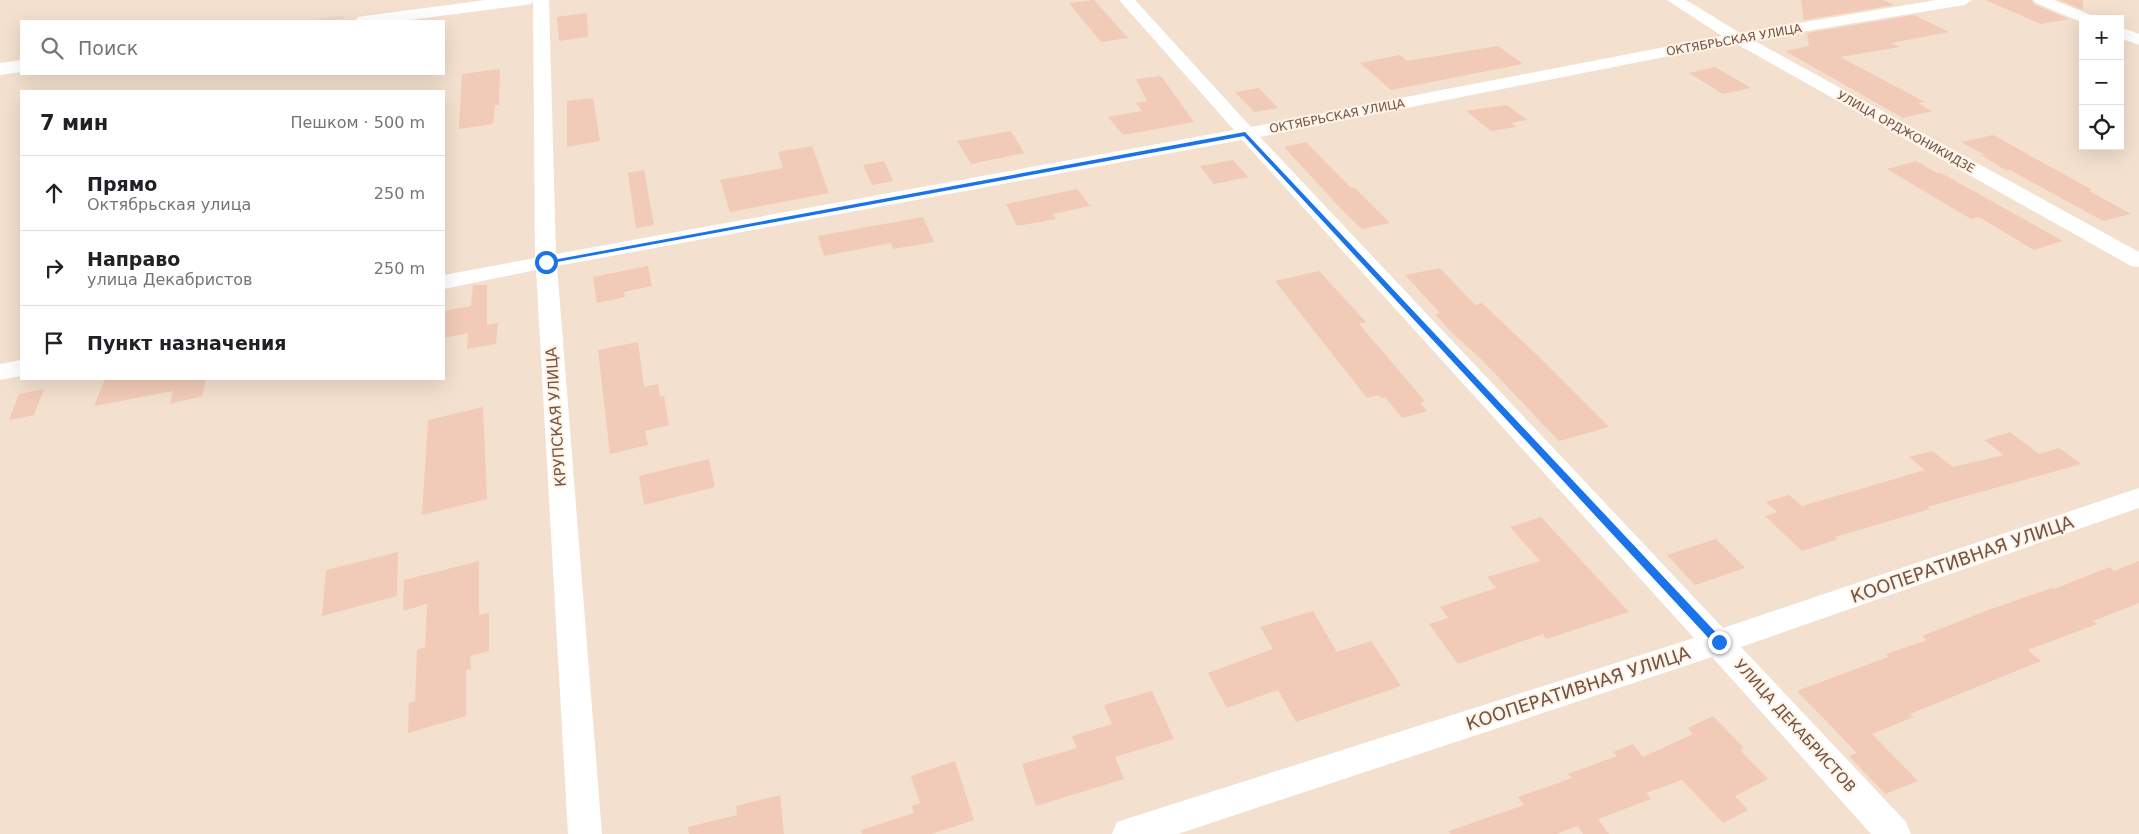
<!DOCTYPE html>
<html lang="ru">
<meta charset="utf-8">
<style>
body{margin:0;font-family:"DejaVu Sans",sans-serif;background:#f2f2f2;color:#202124}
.controls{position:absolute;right:15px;top:15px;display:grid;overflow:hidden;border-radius:0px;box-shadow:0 5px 20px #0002}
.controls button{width:45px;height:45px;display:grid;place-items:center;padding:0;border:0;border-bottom:1px solid #e0e0e0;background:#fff;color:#202124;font:25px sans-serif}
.stop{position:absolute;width:15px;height:15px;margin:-11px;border:4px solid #1a73e8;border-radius:50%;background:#fff}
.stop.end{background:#1a73e8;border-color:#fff;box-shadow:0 1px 5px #0008}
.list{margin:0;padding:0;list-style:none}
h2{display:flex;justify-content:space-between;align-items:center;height:65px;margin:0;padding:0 20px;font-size:21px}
h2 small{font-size:16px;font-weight:400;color:#757577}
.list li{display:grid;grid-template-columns:32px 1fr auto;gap:15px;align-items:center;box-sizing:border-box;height:75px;padding:0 20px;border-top:1px solid #e0e0e0}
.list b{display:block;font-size:19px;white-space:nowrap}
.list p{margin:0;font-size:16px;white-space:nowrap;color:#757577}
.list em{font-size:16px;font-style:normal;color:#757577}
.icon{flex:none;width:28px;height:28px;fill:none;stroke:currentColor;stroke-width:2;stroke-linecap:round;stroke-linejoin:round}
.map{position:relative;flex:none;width:2139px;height:834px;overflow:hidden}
.search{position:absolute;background:#fff;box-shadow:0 5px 20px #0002;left:20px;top:20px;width:425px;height:55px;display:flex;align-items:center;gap:12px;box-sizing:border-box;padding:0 18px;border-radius:0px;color:#757577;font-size:19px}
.panel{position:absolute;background:#fff;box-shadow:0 5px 20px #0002;left:20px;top:90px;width:425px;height:290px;border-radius:0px}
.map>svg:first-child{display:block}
.residential{fill:#f3e0ce;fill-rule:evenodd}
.building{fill:#f1cbb7}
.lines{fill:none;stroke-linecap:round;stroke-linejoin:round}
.path{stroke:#d5ae9b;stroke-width:2.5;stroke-dasharray:0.5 2.5;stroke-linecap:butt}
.minor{fill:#fff;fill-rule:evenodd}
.tertiary{fill:#fff;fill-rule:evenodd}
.route{fill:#1a73e8}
.labels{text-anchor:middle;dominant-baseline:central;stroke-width:4;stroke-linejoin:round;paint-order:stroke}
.far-street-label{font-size:12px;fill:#725447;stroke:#fff3e5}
.street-label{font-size:15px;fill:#725447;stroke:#fff3e5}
.near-street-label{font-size:18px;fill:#725447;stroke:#fff3e5}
</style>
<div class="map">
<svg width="2139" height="834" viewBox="0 0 2139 834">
<rect width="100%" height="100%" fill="#fcefdf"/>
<!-- residential -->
<path class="residential" d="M0 0H2139V834H0ZM2083 19H2120V146H2083ZM21 21H444V74H21ZM21 91H444V379H21Z"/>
<!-- building -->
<g class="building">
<polygon points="1094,0 1128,38 1101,42 1069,3"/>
<polygon points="1801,0 1883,0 1894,5 1804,20"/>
<polygon points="1985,0 2031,0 2035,5 2069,19 2041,24"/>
<polygon points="2059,0 2083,0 2083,10"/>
<polygon points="587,13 588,37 559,41 557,17"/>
<polygon points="1914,15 1949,32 1891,43 1900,47 1840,57 1925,102 1918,103 1932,111 1903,118 1785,51 1809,46 1807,33"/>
<polygon points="1498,46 1523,64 1391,90 1360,63 1400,55 1407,61"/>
<polygon points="1715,67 1751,88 1723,94 1689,73"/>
<polygon points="500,69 499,105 495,105 493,124 459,129 462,74"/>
<polygon points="1161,76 1194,122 1123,135 1108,117 1142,111 1136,103 1147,101 1136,79"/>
<polygon points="1259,88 1278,108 1254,112 1235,92"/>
<polygon points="593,98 600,141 567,147 567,101"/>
<polygon points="1507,105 1527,120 1512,123 1516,127 1491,131 1466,111"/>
<polygon points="1011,131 1024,153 971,164 957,141"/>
<polygon points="1993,135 2092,190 2089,191 2131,214 2103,221 2010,170 2007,171 1981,155 1985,155 1961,142"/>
<polygon points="1306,142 1351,188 1355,188 1390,223 1362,229 1346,214 1284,147"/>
<polygon points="812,146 829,193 730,212 720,180 783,168 778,152"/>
<polygon points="1233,160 1248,177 1214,184 1200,166"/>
<polygon points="884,161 893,181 872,185 863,165"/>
<polygon points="1916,161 1937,173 1941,173 2063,241 2034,250 1979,217 1971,219 1887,169"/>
<polygon points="644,170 654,225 636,228 628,173"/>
<polygon points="1077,189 1090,206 1053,214 1056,219 1017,226 1006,204"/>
<polygon points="923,217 934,242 893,249 891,243 824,256 818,236"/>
<polygon points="648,266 652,286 624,292 625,297 597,303 593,277"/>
<polygon points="1440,268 1475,305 1482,303 1535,353 1609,427 1559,441 1482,360 1451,332 1435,314 1440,313 1405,275"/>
<polygon points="1319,271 1366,322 1359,324 1425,401 1420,403 1427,411 1402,418 1385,397 1382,398 1379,395 1367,398 1275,281"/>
<polygon points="473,285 487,285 487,325 498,323 496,344 467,349 468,333 444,338 444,311 471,306"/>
<polygon points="638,342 644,387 658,384 660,397 664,396 669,425 645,431 648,445 610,454 598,350"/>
<polygon points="105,379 206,379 202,396 170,404 173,391 94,406"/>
<polygon points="44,389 34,415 9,420 19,394"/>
<polygon points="483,407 487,499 422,515 428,420"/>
<polygon points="2010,432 2039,454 2059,448 2081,464 1927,507 1930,509 1835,537 1838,539 1802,551 1765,516 1777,512 1766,502 1789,495 1802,506 1925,470 1909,457 1932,451 1953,467 2004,455 1984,440"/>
<polygon points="709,459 715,487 644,505 639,476"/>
<polygon points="1541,517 1629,612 1546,639 1543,634 1458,664 1429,624 1448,618 1440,607 1496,588 1487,577 1540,561 1510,527"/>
<polygon points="1716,539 1745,568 1695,585 1667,555"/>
<polygon points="398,552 397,596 322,616 326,570"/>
<polygon points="479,561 479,615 489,613 489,651 470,656 471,669 466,670 466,716 408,733 409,703 415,701 417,650 425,647 427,604 403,611 404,580"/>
<polygon points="2139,561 2139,603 2093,621 2097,624 2028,650 2041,661 1910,714 1913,717 1872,734 1918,781 1885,794 1849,756 1857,753 1797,691 1888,657 1886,654 1927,640 1922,636 1988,610 2052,588 2054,589 2110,567 2114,571"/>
<polygon points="1313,611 1337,652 1371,641 1401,686 1296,722 1278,690 1227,708 1208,673 1273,649 1260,627"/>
<polygon points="1152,691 1174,739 1115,757 1124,779 1036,806 1022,764 1077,748 1072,736 1112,724 1104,705"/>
<polygon points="1713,716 1744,748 1740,750 1768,779 1735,796 1748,810 1723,823 1682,780 1646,793 1651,799 1598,819 1609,834 1583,834 1578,826 1556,834 1450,834 1449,831 1524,805 1518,797 1572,778 1568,774 1617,756 1613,752 1633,744 1643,757 1693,734 1688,728"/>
<polygon points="955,761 974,820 931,834 862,834 861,830 914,813 912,806 920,803 911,776"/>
<polygon points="780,795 784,834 689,834 688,827 737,815 736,806"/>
</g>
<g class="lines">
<!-- path -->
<polyline class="path" points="315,21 344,17"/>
<!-- minor -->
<g class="minor">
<polygon points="533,0 549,0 556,254 1234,130 1119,0 1135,0 1251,127 1722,36 1667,0 1686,0 1740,33 1936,0 1972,0 1964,5 1753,40 2139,252 2139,267 2131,266 1735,43 1260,137 1723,628 2139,488 2139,508 1741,647 1906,822 1911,834 1871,834 1712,657 1178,834 1112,834 1117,822 1129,818 1694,638 1242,140 557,266 602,834 568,834 536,270 444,289 444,275 535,258"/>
<polygon points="2033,0 2054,0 2093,16 2095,19 2083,19 2081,22 2036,3"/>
<polygon points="2120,27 2139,34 2139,45 2120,38"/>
<polygon points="21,360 21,376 0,380 0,364"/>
</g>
<!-- tertiary -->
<g class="tertiary">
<polygon points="486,0 533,0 531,4 525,5 402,21 355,21 358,17 364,16"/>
<polygon points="21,60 21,72 0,75 0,63"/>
</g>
</g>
<!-- route -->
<polygon class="route" points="1245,132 1722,639 1722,645 1715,645 1244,136 546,264 542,262"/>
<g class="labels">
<!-- far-street labels -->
<g class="far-street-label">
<text transform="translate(1734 40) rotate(-10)">ОКТЯБРЬСКАЯ УЛИЦА</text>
<text transform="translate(1337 116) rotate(-11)">ОКТЯБРЬСКАЯ УЛИЦА</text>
<text transform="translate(1906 132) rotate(29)">УЛИЦА ОРДЖОНИКИДЗЕ</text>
</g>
<!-- street labels -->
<g class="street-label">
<text transform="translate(556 417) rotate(-94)">КРУПСКАЯ УЛИЦА</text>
<text transform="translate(1795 726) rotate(48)">УЛИЦА ДЕКАБРИСТОВ</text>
</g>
<!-- near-street labels -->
<g class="near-street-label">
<text transform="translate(1962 559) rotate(-19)">КООПЕРАТИВНАЯ УЛИЦА</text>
<text transform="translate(1578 688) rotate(-18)">КООПЕРАТИВНАЯ УЛИЦА</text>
</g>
</g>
</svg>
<div class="controls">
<button>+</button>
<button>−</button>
<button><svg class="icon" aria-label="locate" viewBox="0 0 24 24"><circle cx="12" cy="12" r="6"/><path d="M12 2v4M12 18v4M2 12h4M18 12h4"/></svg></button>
</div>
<div class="stop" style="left:546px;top:262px"></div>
<div class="stop end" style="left:1719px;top:642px"></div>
<div class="search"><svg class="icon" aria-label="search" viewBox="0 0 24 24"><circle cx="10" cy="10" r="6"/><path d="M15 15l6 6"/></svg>Поиск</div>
<section class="panel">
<h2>7 мин<small>Пешком · 500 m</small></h2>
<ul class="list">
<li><svg class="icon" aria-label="ahead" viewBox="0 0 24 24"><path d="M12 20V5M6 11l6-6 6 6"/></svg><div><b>Прямо</b><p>Октябрьская улица</p></div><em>250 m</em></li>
<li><svg class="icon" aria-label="right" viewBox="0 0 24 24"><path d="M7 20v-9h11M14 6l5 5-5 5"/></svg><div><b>Направо</b><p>улица Декабристов</p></div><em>250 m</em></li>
<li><svg class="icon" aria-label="arrive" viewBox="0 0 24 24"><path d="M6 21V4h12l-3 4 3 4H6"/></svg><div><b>Пункт назначения</b></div></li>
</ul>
</section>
</div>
